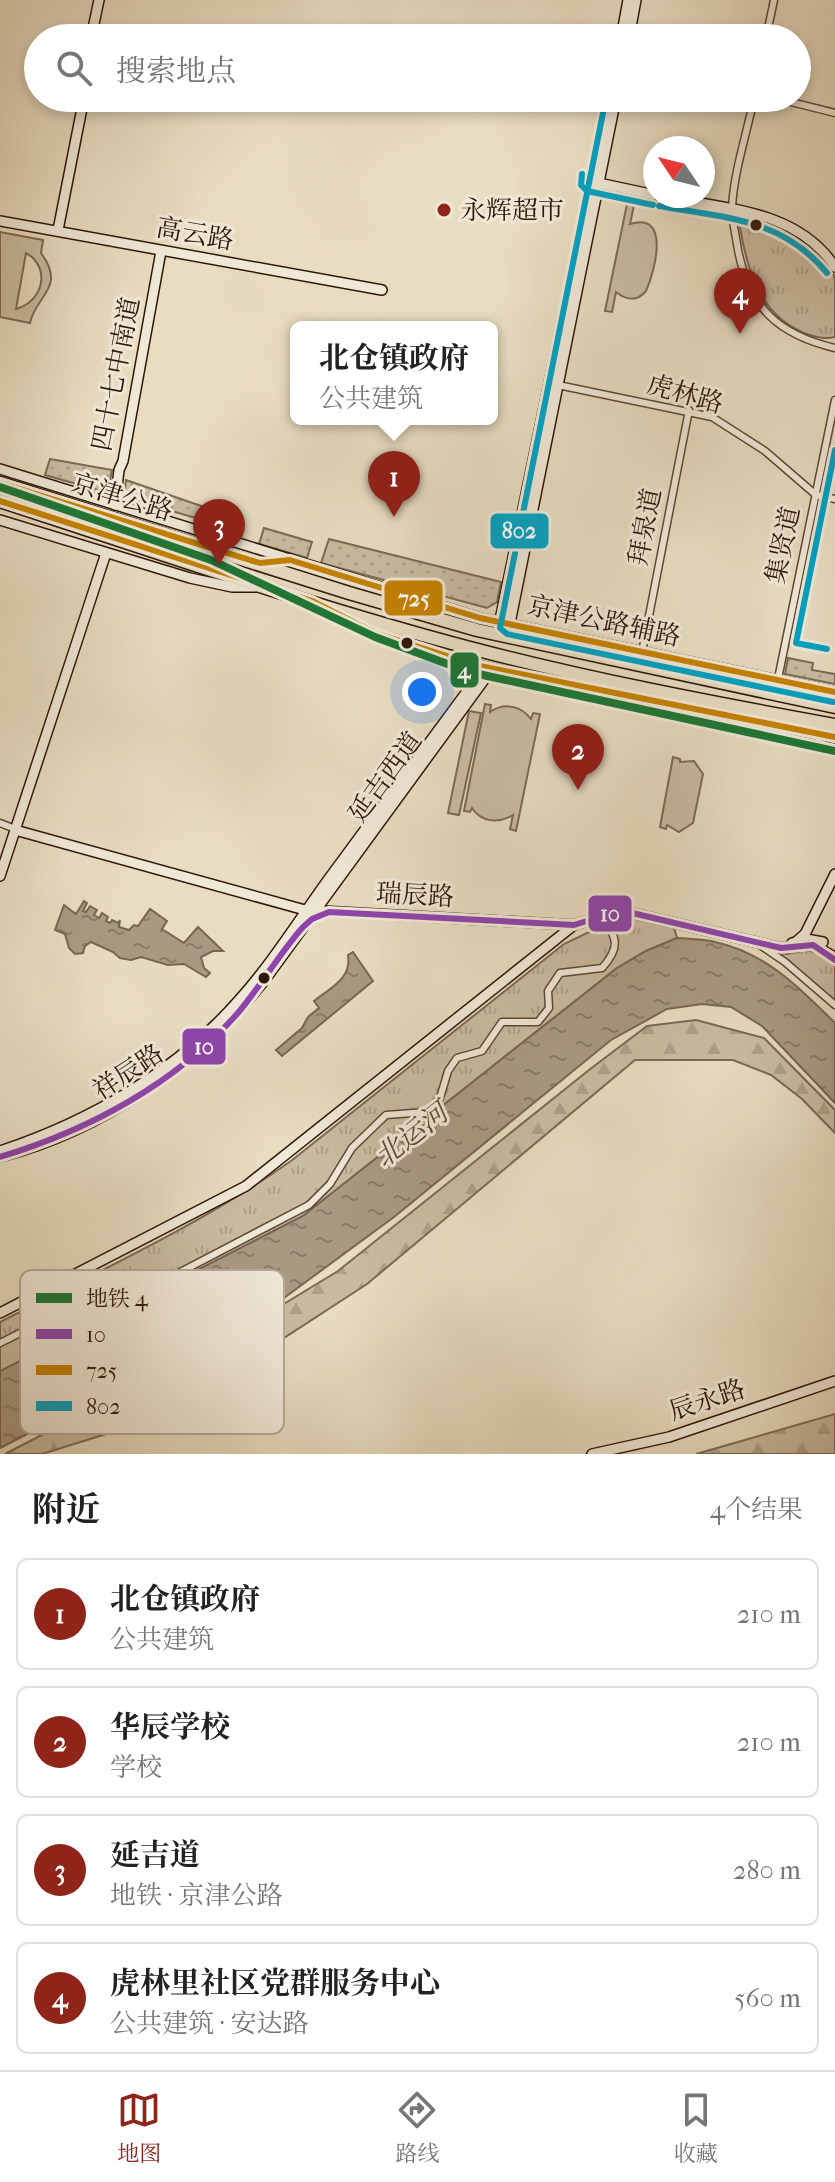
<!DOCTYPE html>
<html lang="zh">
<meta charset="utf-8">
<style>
body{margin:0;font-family:"IM FELL French Canon","Noto Serif SC",serif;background:#f6f6f6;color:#222}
.compass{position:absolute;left:643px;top:136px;width:72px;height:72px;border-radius:50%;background:#fff;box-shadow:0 4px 12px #0003;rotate:305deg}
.you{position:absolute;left:422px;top:692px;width:28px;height:28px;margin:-20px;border:6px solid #fff;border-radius:50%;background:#1a73e8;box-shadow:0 0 0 12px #1a73e833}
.badge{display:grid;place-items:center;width:52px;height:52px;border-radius:50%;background:#8f2418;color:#fff;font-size:26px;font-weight:700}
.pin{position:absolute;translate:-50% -66px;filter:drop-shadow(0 2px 4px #0008)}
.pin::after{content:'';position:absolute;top:42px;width:28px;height:24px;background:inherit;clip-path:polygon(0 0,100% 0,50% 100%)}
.popup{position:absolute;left:290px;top:321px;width:208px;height:104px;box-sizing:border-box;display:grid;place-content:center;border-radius:12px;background:#fff;filter:drop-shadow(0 2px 6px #0005);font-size:26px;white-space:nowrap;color:#767676}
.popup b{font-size:30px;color:#222}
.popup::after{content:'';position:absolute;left:50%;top:100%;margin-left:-16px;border:16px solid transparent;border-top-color:#fff}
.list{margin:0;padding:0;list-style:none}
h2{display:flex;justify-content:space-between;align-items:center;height:104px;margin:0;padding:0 32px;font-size:34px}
h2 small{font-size:26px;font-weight:400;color:#767676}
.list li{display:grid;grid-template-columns:52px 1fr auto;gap:24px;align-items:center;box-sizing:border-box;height:112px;margin:0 16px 16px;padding:0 16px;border:2px solid #e0e0e0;border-radius:12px}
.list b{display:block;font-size:30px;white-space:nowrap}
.list p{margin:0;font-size:26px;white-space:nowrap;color:#767676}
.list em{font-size:26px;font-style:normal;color:#767676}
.icon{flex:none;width:44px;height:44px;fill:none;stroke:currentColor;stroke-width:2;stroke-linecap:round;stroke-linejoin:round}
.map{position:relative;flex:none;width:835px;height:1454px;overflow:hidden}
.search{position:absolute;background:#fff;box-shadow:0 4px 12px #0003;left:24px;right:24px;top:24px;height:88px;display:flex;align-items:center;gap:20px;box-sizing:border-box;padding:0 28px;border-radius:44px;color:#767676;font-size:30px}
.sheet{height:616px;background:#fff}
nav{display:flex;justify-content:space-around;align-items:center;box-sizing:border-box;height:112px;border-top:2px solid #e0e0e0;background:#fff;font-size:22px;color:#767676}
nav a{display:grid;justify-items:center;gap:4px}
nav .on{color:#8f2418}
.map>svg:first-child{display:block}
.grass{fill:url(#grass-dots);stroke:#7c6954;stroke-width:2}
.forest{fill:url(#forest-firs);stroke:#7c6954;stroke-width:2}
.park{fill:url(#park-tufts);stroke:#7c6954;stroke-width:2}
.pitch{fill:#c9bba1;stroke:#7c6954;stroke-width:2;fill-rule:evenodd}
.water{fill:url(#water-ripples);stroke:#786551;stroke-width:2}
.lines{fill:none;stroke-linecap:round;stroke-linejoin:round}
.street-casing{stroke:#5d4836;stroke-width:9}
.secondary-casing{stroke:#2f1707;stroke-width:12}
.highway-casing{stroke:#2f1707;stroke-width:15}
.street{stroke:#f0e8d7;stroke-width:6}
.secondary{stroke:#f0e8d7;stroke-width:9}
.highway{stroke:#e8dcc1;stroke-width:12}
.bus-1-casing{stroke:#f0e8d7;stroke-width:12}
.bus-2-casing{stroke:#f0e8d7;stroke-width:12}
.bus-3-casing{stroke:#f0e8d7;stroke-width:12}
.bus-1{stroke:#8e44ad;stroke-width:6}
.bus-2{stroke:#c58202;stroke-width:6}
.bus-3{stroke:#02a2c4;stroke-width:6}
.metro-1-casing{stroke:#f0e8d7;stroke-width:14}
.metro-1{stroke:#1c7736;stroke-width:8}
.poi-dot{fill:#8f2418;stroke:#f0e8d7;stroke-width:3}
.bus-dot{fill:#2f1707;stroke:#f0e8d7;stroke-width:3}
.labels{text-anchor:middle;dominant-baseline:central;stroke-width:6;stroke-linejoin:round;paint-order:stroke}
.poi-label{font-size:26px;fill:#2f1707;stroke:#f0e8d7;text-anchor:start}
.street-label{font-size:26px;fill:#2f1707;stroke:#f0e8d7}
.water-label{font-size:28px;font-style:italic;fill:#604b38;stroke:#f0e8d7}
.key{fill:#f0e8d7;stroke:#b6a999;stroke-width:2}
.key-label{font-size:22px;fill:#2f1707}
.line-badge{stroke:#f0e8d7;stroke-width:3}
.badge-label{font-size:22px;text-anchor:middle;font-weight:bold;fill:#fff}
</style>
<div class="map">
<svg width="835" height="1454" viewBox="0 0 835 1454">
<defs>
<pattern id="grass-dots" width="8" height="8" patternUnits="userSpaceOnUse" patternTransform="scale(2)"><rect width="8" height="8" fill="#c9bba1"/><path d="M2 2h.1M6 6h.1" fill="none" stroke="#ada089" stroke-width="1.8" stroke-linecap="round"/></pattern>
<pattern id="forest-firs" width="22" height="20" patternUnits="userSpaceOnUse" patternTransform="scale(2)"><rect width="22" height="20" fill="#c9bba1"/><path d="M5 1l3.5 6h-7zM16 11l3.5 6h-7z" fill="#ada089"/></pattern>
<pattern id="park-tufts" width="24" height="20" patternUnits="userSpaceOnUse" patternTransform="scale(2)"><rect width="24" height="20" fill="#c9bba1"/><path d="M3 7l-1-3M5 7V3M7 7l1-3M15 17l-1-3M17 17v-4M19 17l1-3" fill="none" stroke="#ada089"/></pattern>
<pattern id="water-ripples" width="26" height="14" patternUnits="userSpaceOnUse" patternTransform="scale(2)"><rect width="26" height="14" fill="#a99982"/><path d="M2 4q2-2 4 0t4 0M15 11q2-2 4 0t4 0" fill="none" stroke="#8a7c68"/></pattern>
</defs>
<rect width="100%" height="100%" fill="#e8dcc1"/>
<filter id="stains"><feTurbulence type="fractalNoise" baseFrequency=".0025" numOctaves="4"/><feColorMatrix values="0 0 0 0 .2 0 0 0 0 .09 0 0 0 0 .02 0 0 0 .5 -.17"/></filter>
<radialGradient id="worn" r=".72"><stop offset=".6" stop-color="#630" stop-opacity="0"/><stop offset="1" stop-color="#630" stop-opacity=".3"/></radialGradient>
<!-- grass -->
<g class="grass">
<polygon points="50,459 112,470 108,493 45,475"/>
<polygon points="126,480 236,518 233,529 124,497"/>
<polygon points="264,528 312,542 307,558 259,544"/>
<polygon points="329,539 501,582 497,602 487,608 321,563"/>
<polygon points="788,658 813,663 812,670 835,674 835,684 785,674"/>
</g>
<!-- forest -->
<g class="forest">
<polygon points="696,1020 764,1038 835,1110 835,1133 802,1099 771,1075 733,1060 635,1060 367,1284 164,1416 42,1454 5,1454 218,1344 338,1271 589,1070 647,1026"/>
<polygon points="835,1414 835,1454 696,1454"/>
</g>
<!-- park -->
<g class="park">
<path d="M751 220C783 226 827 242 835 280 835 297 835 319 835 337 824 340 814 337 804 333 759 314 748 272 740 228L745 221Z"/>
<path d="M622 916 673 925 677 938 646 951 617 968 303 1216 0 1372V1322C99 1271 200 1225 291 1161L564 944Z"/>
<polygon points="806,950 824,955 835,965 835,1003 779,953 787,954"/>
</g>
<!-- pitch -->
<g class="pitch">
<path d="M627 204 634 205 630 224C671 211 655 271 646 291 637 302 626 300 616 292L612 312 605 311Z"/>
<path d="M0 232 43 240 41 253C67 288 35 296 30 323L0 317ZM26 253C51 267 44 301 16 309Z"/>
<path d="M485 704 491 705 490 712C505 702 521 706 531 719L533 713 540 714 516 831 510 829 513 815C498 824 481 822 472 808L470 812 464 811Z"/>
<polygon points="469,711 481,713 459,815 448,813"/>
<polygon points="673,757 680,759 680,762 694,761 703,774 693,823 679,832 667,825 666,829 660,827"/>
</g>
<!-- water -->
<g class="water">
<polygon points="84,901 87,903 83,911 86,912 90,906 97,910 94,915 99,918 102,913 108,917 106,921 110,923 112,920 118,923 120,920 119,927 129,930 134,925 138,926 150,909 167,921 162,929 184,943 198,927 223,951 213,951 201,957 204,968 210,973 206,977 184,964 168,965 141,957 131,960 120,958 113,952 91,942 85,946 83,953 75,954 69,948 65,934 55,930 64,905 76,914"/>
<path d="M677 938C690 939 703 939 715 942 766 953 800 988 835 1023V1103L762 1026 731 1007 702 1004 667 1009 611 1040 394 1217 269 1309 0 1448V1371L303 1216 617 968 646 951Z"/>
<path d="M353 952 373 981 282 1056 276 1050 302 1028 308 1017 319 1008 314 1001C330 988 352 979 348 955Z"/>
</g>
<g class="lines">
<!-- street casing -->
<g class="street-casing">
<g id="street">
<polyline points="766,38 774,0"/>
<path d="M754 98C747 133 734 171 732 207 732 222 736 236 738 250 749 308 779 335 835 348"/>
<polyline points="775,98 835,113"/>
<polyline points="558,385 712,417 765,451 816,495 835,499"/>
<polyline points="642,652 689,410"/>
<polyline points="767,690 774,684 779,674 835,400"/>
<polyline points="0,823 15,829"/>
<polyline points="760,945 785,962 835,1005"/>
<path d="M0 1343 36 1325 96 1302 143 1274 167 1279 309 1205 330 1184 352 1148 386 1115 426 1112 440 1098 448 1071 457 1058 482 1051 502 1022H538L549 1008 548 991 560 973 602 968C621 947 617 938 602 916"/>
</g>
</g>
<!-- secondary casing -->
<g class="secondary-casing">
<g id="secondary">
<polyline points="91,38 99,0"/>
<polyline points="621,38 628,0"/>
<polyline points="629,38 636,0"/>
<polyline points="594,182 655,195"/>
<path d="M661 196C724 209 797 209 835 267"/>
<polyline points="0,221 382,290"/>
<polyline points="58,230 84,98"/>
<polyline points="0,469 480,618 835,692"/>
<polyline points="115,505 119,470 123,461 161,251"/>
<polyline points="0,520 190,578 232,587 255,587"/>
<polyline points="336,614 375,633 475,665 813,734"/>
<polyline points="499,625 608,98"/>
<polyline points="509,628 616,98"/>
<polyline points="15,830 305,910 574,925 612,913 628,912 781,948 813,945 831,955"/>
<polyline points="0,876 106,553"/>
<polyline points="797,941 805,934 835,874"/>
<polyline points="792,943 806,939 823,942"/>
<path d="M0 1151C90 1121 176 1072 239 1000 274 961 302 915 333 873 384 804 434 736 485 667"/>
<path d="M0 1157C104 1130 197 1064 264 981L492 669"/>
<polyline points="0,1313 246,1186 574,925"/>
<polyline points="592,1454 669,1437 835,1381"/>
</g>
</g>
<!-- highway casing -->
<g class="highway-casing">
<g id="highway">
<polyline points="0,483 349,593 477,630 835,707"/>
<path d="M0 501C157 552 314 607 474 649 593 680 714 703 835 725"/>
<polyline points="800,724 834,737"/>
</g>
</g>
<!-- street -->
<use href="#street" class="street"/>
<!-- secondary -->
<use href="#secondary" class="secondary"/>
<!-- highway -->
<use href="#highway" class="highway"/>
<!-- bus-1 casing -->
<g class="bus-1-casing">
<path id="bus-1" d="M0 1157C89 1130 175 1084 237 1014 261 986 279 954 303 927L312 919 329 912 574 925 612 913 628 912 781 948 813 945 835 960"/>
</g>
<!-- bus-2 casing -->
<g class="bus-2-casing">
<g id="bus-2">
<polyline points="0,483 260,563 290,560 480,618 835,692"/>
<polyline points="0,501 312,601 375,633 475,665 835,737"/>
</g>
</g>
<!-- bus-3 casing -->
<g class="bus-3-casing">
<g id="bus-3">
<polyline points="606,98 500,628 507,634 833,702"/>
<polyline points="582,174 581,185 587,191 653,205"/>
<path d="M659 206C725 218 782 218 827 273"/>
<polyline points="827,649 796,643 835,450"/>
</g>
</g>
<!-- bus-1 -->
<use href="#bus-1" class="bus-1"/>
<!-- bus-2 -->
<use href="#bus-2" class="bus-2"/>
<!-- bus-3 -->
<use href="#bus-3" class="bus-3"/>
<!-- metro-1 casing -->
<g class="metro-1-casing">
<polyline id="metro-1" points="0,487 211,560 375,637 469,672 835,751"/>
</g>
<!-- metro-1 -->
<use href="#metro-1" class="metro-1"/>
</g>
<!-- markers -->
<circle class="poi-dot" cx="444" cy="210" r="8"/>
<g class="bus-dot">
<circle cx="756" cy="225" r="7"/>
<circle cx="407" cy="643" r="7"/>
<circle cx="264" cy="978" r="7"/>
</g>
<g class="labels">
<!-- poi labels -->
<g class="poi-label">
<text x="460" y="210">永辉超市</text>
</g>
<!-- street labels -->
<g class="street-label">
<text transform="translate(195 234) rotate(10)">高云路</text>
<text transform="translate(116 374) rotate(-79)">四十七中南道</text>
<text transform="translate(685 394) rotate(16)">虎林路</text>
<text transform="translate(122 497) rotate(17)">京津公路</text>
<text transform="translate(645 527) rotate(-79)">拜泉道</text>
<text transform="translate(783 545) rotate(-78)">集贤道</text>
<text transform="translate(604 621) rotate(12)">京津公路辅路</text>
<text transform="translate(385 777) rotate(-54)">延吉西道</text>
<text transform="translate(415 895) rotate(3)">瑞辰路</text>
<text transform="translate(128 1072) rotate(-33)">祥辰路</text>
<text transform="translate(707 1400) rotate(-18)">辰永路</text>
</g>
<!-- water labels -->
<g class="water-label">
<text transform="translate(411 1135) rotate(-38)">北运河</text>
</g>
</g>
<!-- legend -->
<rect x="20" y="1270" width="264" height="164" rx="12" class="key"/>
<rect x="36" y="1293" width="36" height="10" fill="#1c7736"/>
<rect x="36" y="1329" width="36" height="10" fill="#8e44ad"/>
<rect x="36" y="1365" width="36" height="10" fill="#c58202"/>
<rect x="36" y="1401" width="36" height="10" fill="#02a2c4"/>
<g class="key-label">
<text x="86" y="1306">地铁 4</text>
<text x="86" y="1342">10</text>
<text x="86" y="1378">725</text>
<text x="86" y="1414">802</text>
</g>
<g class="line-badge">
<rect x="489" y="512" width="61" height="38" rx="8" fill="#02a2c4"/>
<rect x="383" y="579" width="61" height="38" rx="8" fill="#c58202"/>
<rect x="449" y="651" width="31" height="38" rx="8" fill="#1c7736"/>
<rect x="587" y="894" width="46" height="39" rx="8" fill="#8e44ad"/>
<rect x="181" y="1027" width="46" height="39" rx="8" fill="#8e44ad"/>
</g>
<g class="badge-label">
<text x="519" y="538">802</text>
<text x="414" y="606">725</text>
<text x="464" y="678">4</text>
<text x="610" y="921">10</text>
<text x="204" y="1054">10</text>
</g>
<rect width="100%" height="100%" filter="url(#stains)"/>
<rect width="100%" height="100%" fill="url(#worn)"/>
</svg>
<svg class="compass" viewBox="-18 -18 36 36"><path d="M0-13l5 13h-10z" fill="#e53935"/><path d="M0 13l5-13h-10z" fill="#767676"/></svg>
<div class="you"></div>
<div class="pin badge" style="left:394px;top:517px">1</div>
<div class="popup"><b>北仓镇政府</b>公共建筑</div>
<div class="pin badge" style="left:578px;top:790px">2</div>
<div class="pin badge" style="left:219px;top:565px">3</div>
<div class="pin badge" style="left:740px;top:334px">4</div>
<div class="search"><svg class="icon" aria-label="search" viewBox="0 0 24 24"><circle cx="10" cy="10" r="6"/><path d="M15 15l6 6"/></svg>搜索地点</div>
</div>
<section class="sheet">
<h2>附近<small>4个结果</small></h2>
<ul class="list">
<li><span class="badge">1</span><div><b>北仓镇政府</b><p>公共建筑</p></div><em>210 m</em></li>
<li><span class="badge">2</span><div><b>华辰学校</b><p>学校</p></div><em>210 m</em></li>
<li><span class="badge">3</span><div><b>延吉道</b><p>地铁 · 京津公路</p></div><em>280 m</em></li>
<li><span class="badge">4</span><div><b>虎林里社区党群服务中心</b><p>公共建筑 · 安达路</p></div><em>560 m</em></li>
</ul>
</section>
<nav>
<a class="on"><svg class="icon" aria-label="map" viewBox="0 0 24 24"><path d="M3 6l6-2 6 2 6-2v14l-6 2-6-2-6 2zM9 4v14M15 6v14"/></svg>地图</a>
<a><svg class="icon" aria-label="directions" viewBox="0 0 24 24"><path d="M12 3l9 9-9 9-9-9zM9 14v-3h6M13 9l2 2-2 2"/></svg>路线</a>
<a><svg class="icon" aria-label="saved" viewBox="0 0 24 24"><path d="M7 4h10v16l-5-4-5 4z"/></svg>收藏</a>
</nav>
